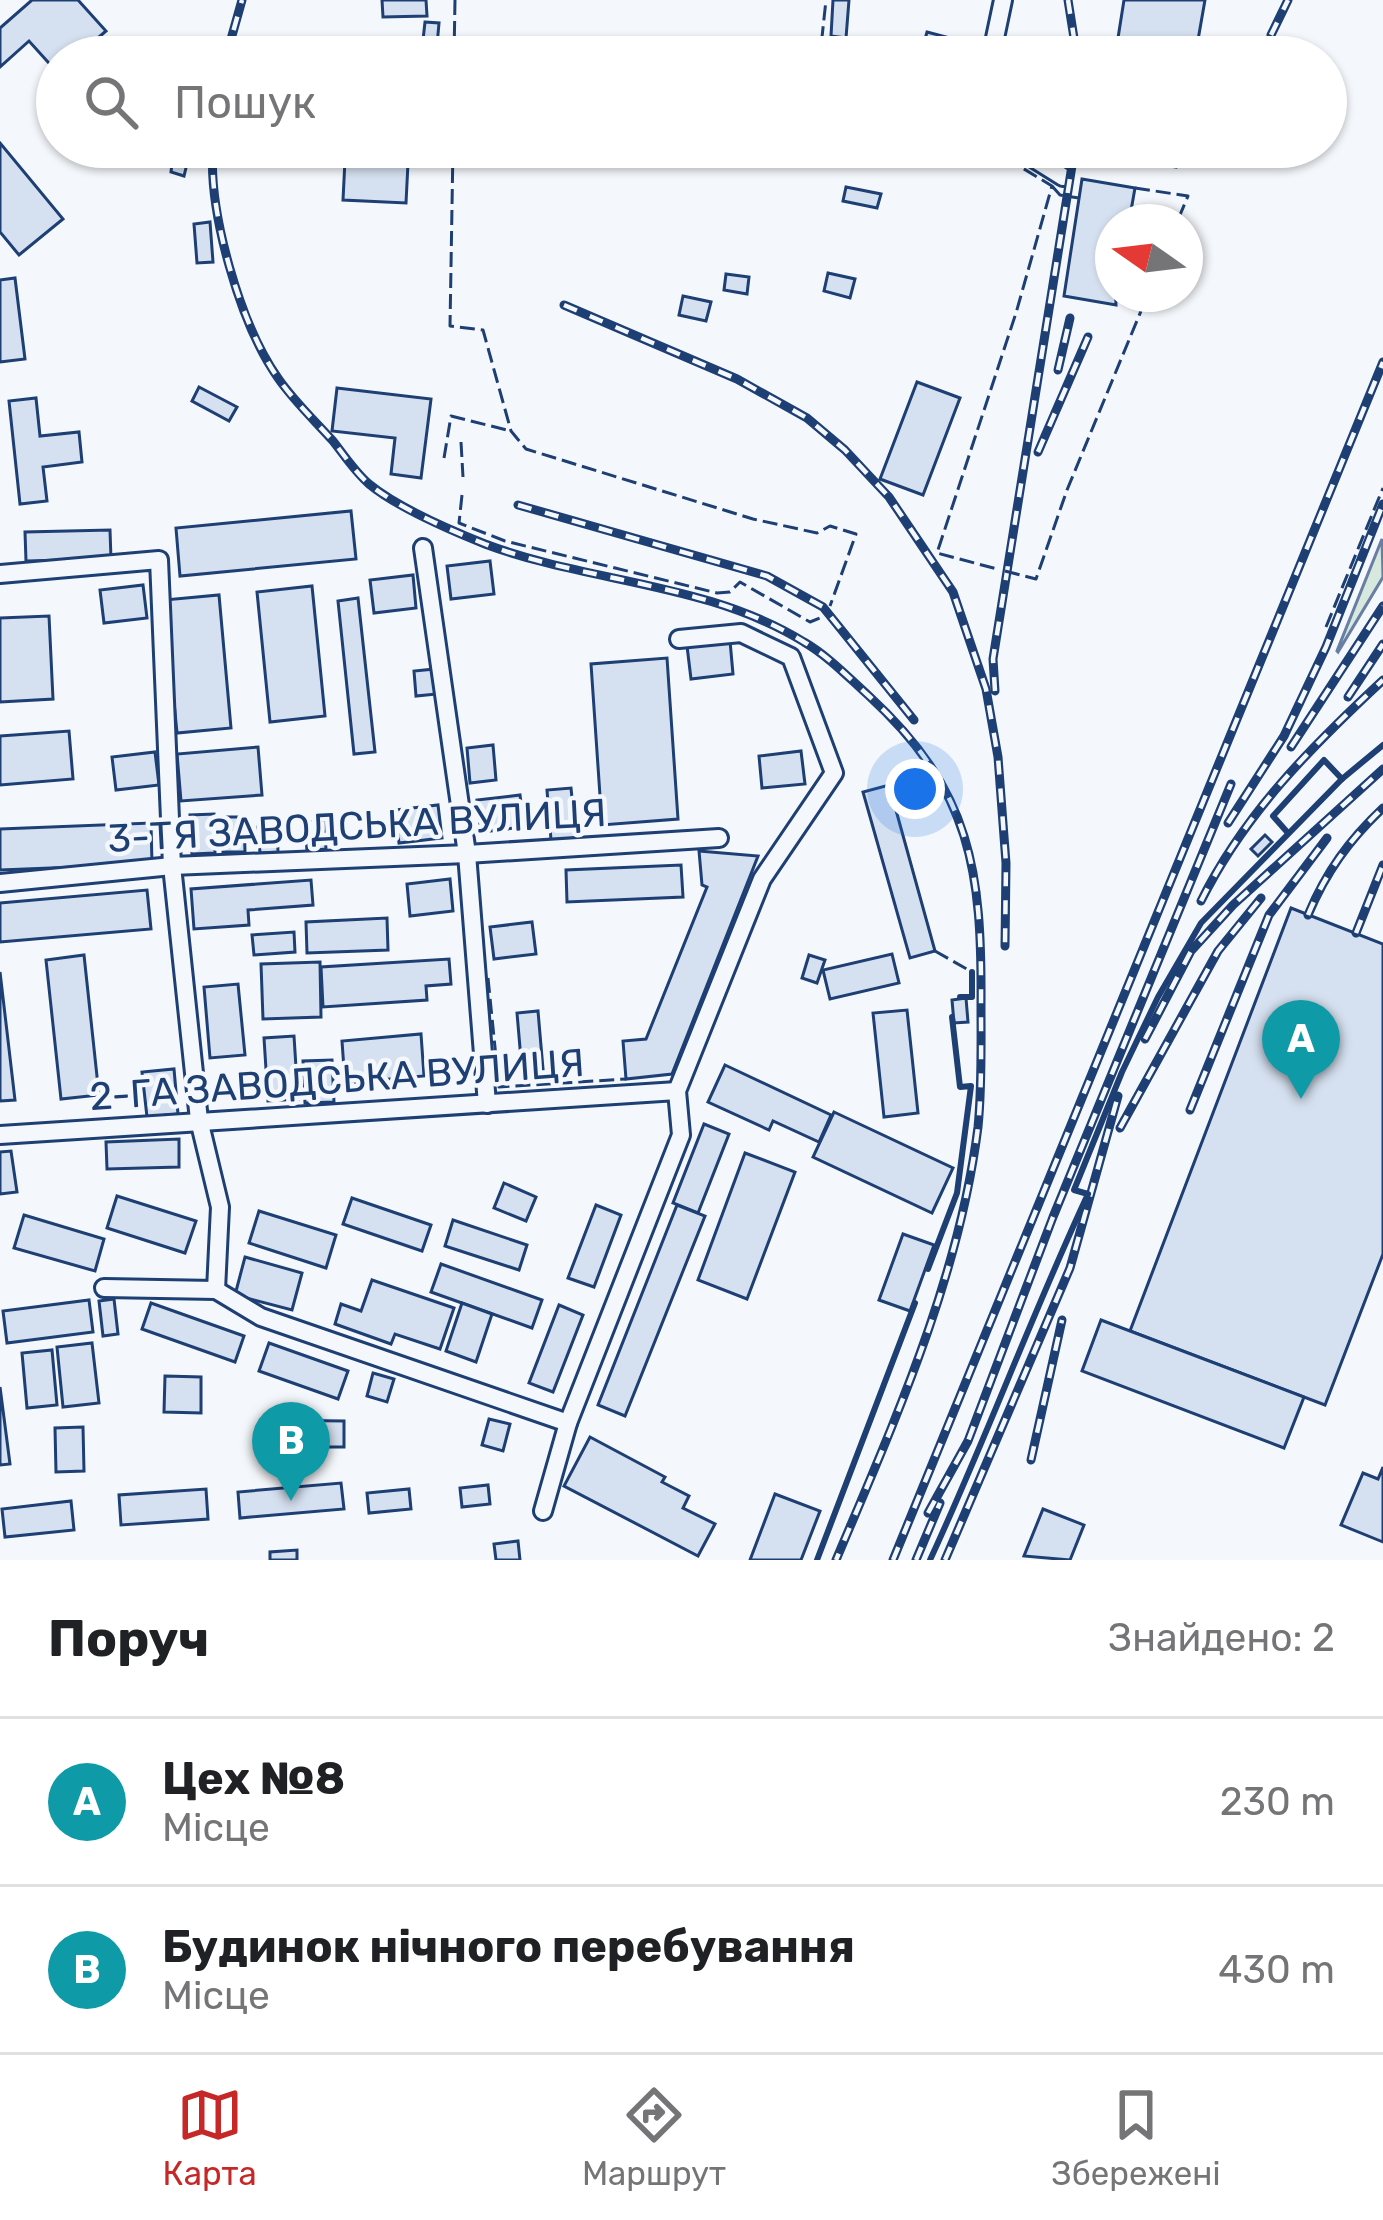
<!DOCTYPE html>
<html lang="uk">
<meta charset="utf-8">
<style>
body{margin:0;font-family:Rubik,sans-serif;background:#f6f6f6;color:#202124}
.compass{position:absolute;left:1095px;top:204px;width:108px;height:108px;border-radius:50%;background:#fff;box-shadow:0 3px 9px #0004;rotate:284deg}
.you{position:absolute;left:915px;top:789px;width:42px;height:42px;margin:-30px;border:9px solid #fff;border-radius:50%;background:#1a73e8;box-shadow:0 0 0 18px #1a73e833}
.badge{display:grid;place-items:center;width:78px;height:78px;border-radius:50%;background:#c62828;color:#fff;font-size:39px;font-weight:700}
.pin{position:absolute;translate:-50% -99px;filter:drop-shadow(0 3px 6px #0008)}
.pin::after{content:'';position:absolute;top:63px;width:42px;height:36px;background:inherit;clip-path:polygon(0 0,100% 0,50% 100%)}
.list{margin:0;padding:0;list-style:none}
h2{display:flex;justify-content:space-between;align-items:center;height:156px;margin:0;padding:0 48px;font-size:51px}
h2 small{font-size:39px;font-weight:400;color:#757577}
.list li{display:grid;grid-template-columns:78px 1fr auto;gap:36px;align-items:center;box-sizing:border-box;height:168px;padding:0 48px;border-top:3px solid #e0e0e0}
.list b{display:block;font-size:45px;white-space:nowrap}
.list p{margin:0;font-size:39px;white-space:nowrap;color:#757577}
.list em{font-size:39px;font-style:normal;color:#757577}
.icon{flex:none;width:66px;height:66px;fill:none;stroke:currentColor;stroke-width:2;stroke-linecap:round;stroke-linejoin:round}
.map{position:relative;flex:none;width:1383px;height:1560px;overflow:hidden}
.search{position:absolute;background:#fff;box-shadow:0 3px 9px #0004;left:36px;right:36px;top:36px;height:132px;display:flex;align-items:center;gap:30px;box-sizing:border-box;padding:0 42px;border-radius:66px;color:#757577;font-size:45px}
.sheet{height:492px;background:#fff}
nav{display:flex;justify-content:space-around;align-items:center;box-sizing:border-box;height:168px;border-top:3px solid #e0e0e0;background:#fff;font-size:33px;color:#757577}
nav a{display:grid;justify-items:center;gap:6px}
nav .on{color:#c62828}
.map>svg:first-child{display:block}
.green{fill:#d7e8df;stroke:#687fa3;stroke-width:3}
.building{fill:#d5e0f0;stroke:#1d3f73;stroke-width:3}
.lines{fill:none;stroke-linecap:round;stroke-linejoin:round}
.minor-casing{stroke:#1d3f73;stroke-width:22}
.minor{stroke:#f4f7fb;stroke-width:16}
.rail-casing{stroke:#1d3f73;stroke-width:9}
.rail{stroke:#f4f7fb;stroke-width:4.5;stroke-dasharray:14;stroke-linecap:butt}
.fence{stroke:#1d3f73;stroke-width:3;stroke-dasharray:15 6;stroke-linecap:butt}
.wall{stroke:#1d3f73;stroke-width:6}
.labels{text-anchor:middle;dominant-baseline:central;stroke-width:9;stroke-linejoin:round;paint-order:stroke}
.street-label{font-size:39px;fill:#1d3f73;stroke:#f4f7fb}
</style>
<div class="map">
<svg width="1383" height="1560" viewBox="0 0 1383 1560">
<rect width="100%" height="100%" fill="#f4f7fb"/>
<!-- green -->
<polygon class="green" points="1382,539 1383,577 1338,652 1337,651"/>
<!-- building -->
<g class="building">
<polygon points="32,0 78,0 106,31 76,57 57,57 57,72 29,41 0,67 0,28"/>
<polygon points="382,0 426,0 427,16 383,17"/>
<polygon points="833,0 849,0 846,38 831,36"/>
<polygon points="1124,0 1205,0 1195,57 1115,57"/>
<polygon points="425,22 439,23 436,57 407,57 408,39 423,40"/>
<polygon points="927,32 950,38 945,57 920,57"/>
<polygon points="0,143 63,219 19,255 0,232"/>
<polygon points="174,147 191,147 184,176 171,172"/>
<polygon points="1099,147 1180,147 1176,167 1098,154"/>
<polygon points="345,160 408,163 406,203 343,200"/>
<polygon points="1082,179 1135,188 1129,222 1113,222 1116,305 1064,296"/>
<polygon points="846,187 881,194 877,208 843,201"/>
<polygon points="210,222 213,262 197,263 194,224"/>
<polygon points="828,273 855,279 850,298 824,291"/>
<polygon points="726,274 749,277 747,294 724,290"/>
<polygon points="15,278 25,359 0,362 0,280"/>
<polygon points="683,296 711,302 706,321 679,315"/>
<polygon points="917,382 960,398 923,495 880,479"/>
<polygon points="199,387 237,407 229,421 192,401"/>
<polygon points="337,388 431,399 421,478 391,474 395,438 332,431"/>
<polygon points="36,398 40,436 79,432 82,462 43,467 47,501 20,504 9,401"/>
<polygon points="351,511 356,559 180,576 176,528"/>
<polygon points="110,530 111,559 26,561 25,532"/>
<polygon points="490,561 494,594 451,599 447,566"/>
<polygon points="413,575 416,608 374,613 370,580"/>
<polygon points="143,585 147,618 104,623 100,590"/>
<polygon points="312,586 325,716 270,722 257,592"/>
<polygon points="219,595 231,728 177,733 164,600"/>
<polygon points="358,598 375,752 354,754 338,601"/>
<polygon points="49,616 53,699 0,702 0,618"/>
<polygon points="730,641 733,674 691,679 687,646"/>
<polygon points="667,658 678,819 602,825 591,664"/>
<polygon points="435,669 437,694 416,696 414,671"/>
<polygon points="69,731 73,779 0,785 0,736"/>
<polygon points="493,745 496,780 470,783 467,748"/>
<polygon points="258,747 262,795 181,801 177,754"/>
<polygon points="801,751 805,784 762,788 759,756"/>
<polygon points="155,752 159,785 116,790 112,757"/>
<polygon points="889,785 935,951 910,958 863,792"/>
<polygon points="571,788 576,838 551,840 547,790"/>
<polygon points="520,795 524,827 481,832 477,800"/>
<polygon points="438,805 442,838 399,843 395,810"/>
<polygon points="214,814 215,853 192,854 190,815"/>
<polygon points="222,817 244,817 245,852 223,852"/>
<polygon points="324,821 326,849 307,851 305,822"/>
<polygon points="151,823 152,864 0,870 0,829"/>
<polygon points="277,826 278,852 260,853 258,827"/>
<polygon points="1265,835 1272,842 1258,856 1251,849"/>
<polygon points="699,851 758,856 672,1074 626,1079 623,1041 646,1039 707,887 702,885"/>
<polygon points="681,865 683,897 567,902 566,870"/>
<polygon points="450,879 453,911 410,916 407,884"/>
<polygon points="311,880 313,905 248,910 249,925 194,929 191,889"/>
<polygon points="147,890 151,929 0,942 0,903"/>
<polygon points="1291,908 1383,944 1383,1254 1325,1405 1130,1331"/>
<polygon points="387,918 388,950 307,953 306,922"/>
<polygon points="532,922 536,954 494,959 490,927"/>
<polygon points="294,932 295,952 254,955 252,935"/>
<polygon points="892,954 899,983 830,999 823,970"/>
<polygon points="84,955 99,1095 61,1099 46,960"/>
<polygon points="809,955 825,960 817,983 802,978"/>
<polygon points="449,959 451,984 426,986 427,1000 323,1007 321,967"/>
<polygon points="320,962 321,1017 263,1019 261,964"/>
<polygon points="0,972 15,1100 0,1101"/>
<polygon points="238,984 245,1055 210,1058 204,987"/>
<polygon points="966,998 968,1022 954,1023 952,1000"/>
<polygon points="907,1010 918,1113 884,1117 873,1013"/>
<polygon points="538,1011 543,1069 522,1071 517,1013"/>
<polygon points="421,1034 424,1076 345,1083 342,1041"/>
<polygon points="294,1036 298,1099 268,1101 264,1038"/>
<polygon points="332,1060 334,1102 305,1103 303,1061"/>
<polygon points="725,1065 831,1115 819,1142 773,1121 769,1130 708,1102"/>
<polygon points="174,1069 178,1114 147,1117 142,1072"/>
<polygon points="834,1112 953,1168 932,1213 813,1157"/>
<polygon points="704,1124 729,1134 698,1213 673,1203"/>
<polygon points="179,1139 179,1167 107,1169 106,1142"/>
<polygon points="11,1151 17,1192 0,1194 0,1152"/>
<polygon points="745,1153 795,1172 747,1299 698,1280"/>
<polygon points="504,1183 536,1197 526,1221 494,1208"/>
<polygon points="117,1196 196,1221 185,1253 107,1228"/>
<polygon points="352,1198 431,1225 422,1251 343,1224"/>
<polygon points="596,1205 621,1215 594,1287 568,1278"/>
<polygon points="677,1205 705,1216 625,1416 598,1405"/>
<polygon points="259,1211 336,1235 326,1268 249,1243"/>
<polygon points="24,1215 104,1239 95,1271 14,1248"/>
<polygon points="453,1220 527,1245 519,1270 445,1246"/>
<polygon points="903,1234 934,1245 910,1311 879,1300"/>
<polygon points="245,1257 302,1273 292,1310 235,1295"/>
<polygon points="441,1264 542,1300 532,1328 431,1292"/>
<polygon points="372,1280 454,1308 440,1349 395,1334 391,1344 335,1324 341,1304 361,1311"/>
<polygon points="114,1299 118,1334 103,1336 99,1301"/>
<polygon points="89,1300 93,1332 7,1343 3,1311"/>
<polygon points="151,1303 244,1336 235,1362 142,1329"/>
<polygon points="462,1303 492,1314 476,1362 446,1351"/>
<polygon points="559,1305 583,1315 553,1392 529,1383"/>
<polygon points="1101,1320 1304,1397 1284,1448 1082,1371"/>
<polygon points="92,1343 99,1403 63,1407 57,1347"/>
<polygon points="269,1343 348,1371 338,1399 259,1371"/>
<polygon points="52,1350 57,1405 27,1408 22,1353"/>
<polygon points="373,1373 394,1379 387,1402 367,1396"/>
<polygon points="165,1376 201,1377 201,1413 164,1412"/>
<polygon points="0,1387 10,1464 0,1465"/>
<polygon points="489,1419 510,1424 503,1451 482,1445"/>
<polygon points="261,1420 344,1421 344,1447 327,1447 327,1441 261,1441"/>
<polygon points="83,1427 84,1471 56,1472 55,1428"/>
<polygon points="590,1437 665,1477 662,1482 689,1496 683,1508 715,1524 698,1556 564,1486"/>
<polygon points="1383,1467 1383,1542 1341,1525 1363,1473 1378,1479"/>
<polygon points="341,1483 344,1509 240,1518 238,1492"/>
<polygon points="488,1485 490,1504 462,1507 460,1488"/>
<polygon points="206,1489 208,1519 121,1525 119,1495"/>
<polygon points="409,1489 411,1509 369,1513 367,1493"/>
<polygon points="775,1494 820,1511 801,1560 750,1560"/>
<polygon points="71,1501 74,1530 5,1537 2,1509"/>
<polygon points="1043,1509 1084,1525 1070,1560 1024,1556"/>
<polygon points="518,1541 520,1560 496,1560 494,1544"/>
<polygon points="297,1550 297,1560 270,1560 270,1552"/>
</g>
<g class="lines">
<!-- minor casing -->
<g class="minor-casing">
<g id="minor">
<polyline points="991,57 1003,0"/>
<polyline points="1015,147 1063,177"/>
<polyline points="423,548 467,854 487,1104"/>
<polyline points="0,574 159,560 172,866 199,1120 220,1207 216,1290"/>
<polyline points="0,883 172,866 467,854 719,838"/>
<polyline points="0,1135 677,1091"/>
<polyline points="104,1288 216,1290 261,1317 568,1423"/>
<polyline points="543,1511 568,1423 681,1135 677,1091 762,879 834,773 791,657 741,633 679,639"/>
</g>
</g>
<!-- minor -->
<use href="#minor" class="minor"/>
<!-- rail casing -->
<g class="rail-casing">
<g id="rail">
<polyline points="1068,0 1077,57"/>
<polyline points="1271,35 1288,0"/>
<polyline points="226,57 242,0"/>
<path d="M213 147C208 212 240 324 278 378 293 400 315 421 333 441 344 455 355 472 369 484 398 508 450 530 485 544 589 583 707 582 804 642 828 656 848 677 869 696 972 791 982 871 981 1006 981 1046 982 1088 978 1127 959 1279 895 1420 836 1560"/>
<polyline points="564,305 737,379 807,418 845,450 889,497 953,592 986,689 998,757 1006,863 1005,946"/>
<polyline points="1058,370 1070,318"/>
<polyline points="1038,452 1088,337"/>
<polyline points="518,505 767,576 823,607 914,720"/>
<polyline points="995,691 993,659 1075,147"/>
<polyline points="1348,697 1383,644"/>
<polyline points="1291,747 1383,606"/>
<polyline points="1228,823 1284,736 1326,647 1383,504"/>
<path d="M1201 901C1245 813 1311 747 1383 680"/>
<path d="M1308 915C1326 872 1349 840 1383 808"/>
<polyline points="1356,933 1383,865"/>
<polyline points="1145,1039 1191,951 1233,905 1383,769"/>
<polyline points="1190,1110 1269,915 1327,838"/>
<polyline points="1120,1128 1218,951 1261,898"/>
<polyline points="1031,1460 1062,1320"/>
<polyline points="928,1513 968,1441 1053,1217 1231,784"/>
<polyline points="893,1560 1383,362"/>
<polyline points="916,1560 940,1503"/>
<polyline points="945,1560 1070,1268 1118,1096"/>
</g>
</g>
<!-- rail -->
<use href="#rail" class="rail"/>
<!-- fence -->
<g class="fence">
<polyline points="454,57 455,0"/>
<polyline points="826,57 820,56 826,0"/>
<polyline points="453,147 450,326 483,330 511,431 526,449 753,519 817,533 830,526 856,534 830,606"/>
<polyline points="988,147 1052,186 1016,313 937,553 997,569"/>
<polyline points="1052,186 1060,195 1079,198"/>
<polyline points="1135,188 1188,196 1177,222"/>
<polyline points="461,442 463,477"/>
<polyline points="444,458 451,416 511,431"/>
<polyline points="462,495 459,523 505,541 717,593 730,592 740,582 810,622 822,617"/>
<polyline points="1005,571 1036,579 1067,490 1148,294"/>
<polyline points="1326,627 1383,488"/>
<polyline points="935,951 972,972"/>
<polyline points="488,978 499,1087 626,1079"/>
</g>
<!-- wall -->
<g class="wall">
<polyline points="1288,833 1273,816 1324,760 1342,779"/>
<polyline points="960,997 972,997 972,972"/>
<polyline points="928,1269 957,1193 971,1086 960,1087 952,1017"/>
<polyline points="817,1560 915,1303"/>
<path d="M930 1560C986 1439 1032 1314 1088 1194L1074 1190 1122 1072 1158 997 1201 923 1342 779 1383 745"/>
</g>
</g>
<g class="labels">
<!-- street labels -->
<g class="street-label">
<text transform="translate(357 826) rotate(-3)">3-ТЯ ЗАВОДСЬКА ВУЛИЦЯ</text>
<text transform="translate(337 1080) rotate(-4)">2-ГА ЗАВОДСЬКА ВУЛИЦЯ</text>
</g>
</g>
</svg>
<svg class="compass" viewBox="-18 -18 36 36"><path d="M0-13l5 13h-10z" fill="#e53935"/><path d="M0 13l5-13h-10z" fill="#757577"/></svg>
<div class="you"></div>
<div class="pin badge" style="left:1301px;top:1099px;background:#0f9aa8">A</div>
<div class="pin badge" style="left:291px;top:1501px;background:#0f9aa8">B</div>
<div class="search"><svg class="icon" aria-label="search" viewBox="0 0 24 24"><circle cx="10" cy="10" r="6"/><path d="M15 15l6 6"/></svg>Пошук</div>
</div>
<section class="sheet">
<h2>Поруч<small>Знайдено: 2</small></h2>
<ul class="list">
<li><span class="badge" style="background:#0f9aa8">A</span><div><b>Цех №8</b><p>Місце</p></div><em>230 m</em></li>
<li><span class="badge" style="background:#0f9aa8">B</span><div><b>Будинок нічного перебування</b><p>Місце</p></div><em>430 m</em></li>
</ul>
</section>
<nav>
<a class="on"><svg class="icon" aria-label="map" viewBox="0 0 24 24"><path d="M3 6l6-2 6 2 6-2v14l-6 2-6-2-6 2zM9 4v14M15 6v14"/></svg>Карта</a>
<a><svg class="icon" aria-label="directions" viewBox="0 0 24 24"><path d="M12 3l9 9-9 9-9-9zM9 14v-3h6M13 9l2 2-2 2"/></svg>Маршрут</a>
<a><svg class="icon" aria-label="saved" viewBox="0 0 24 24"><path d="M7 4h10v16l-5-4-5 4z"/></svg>Збережені</a>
</nav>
